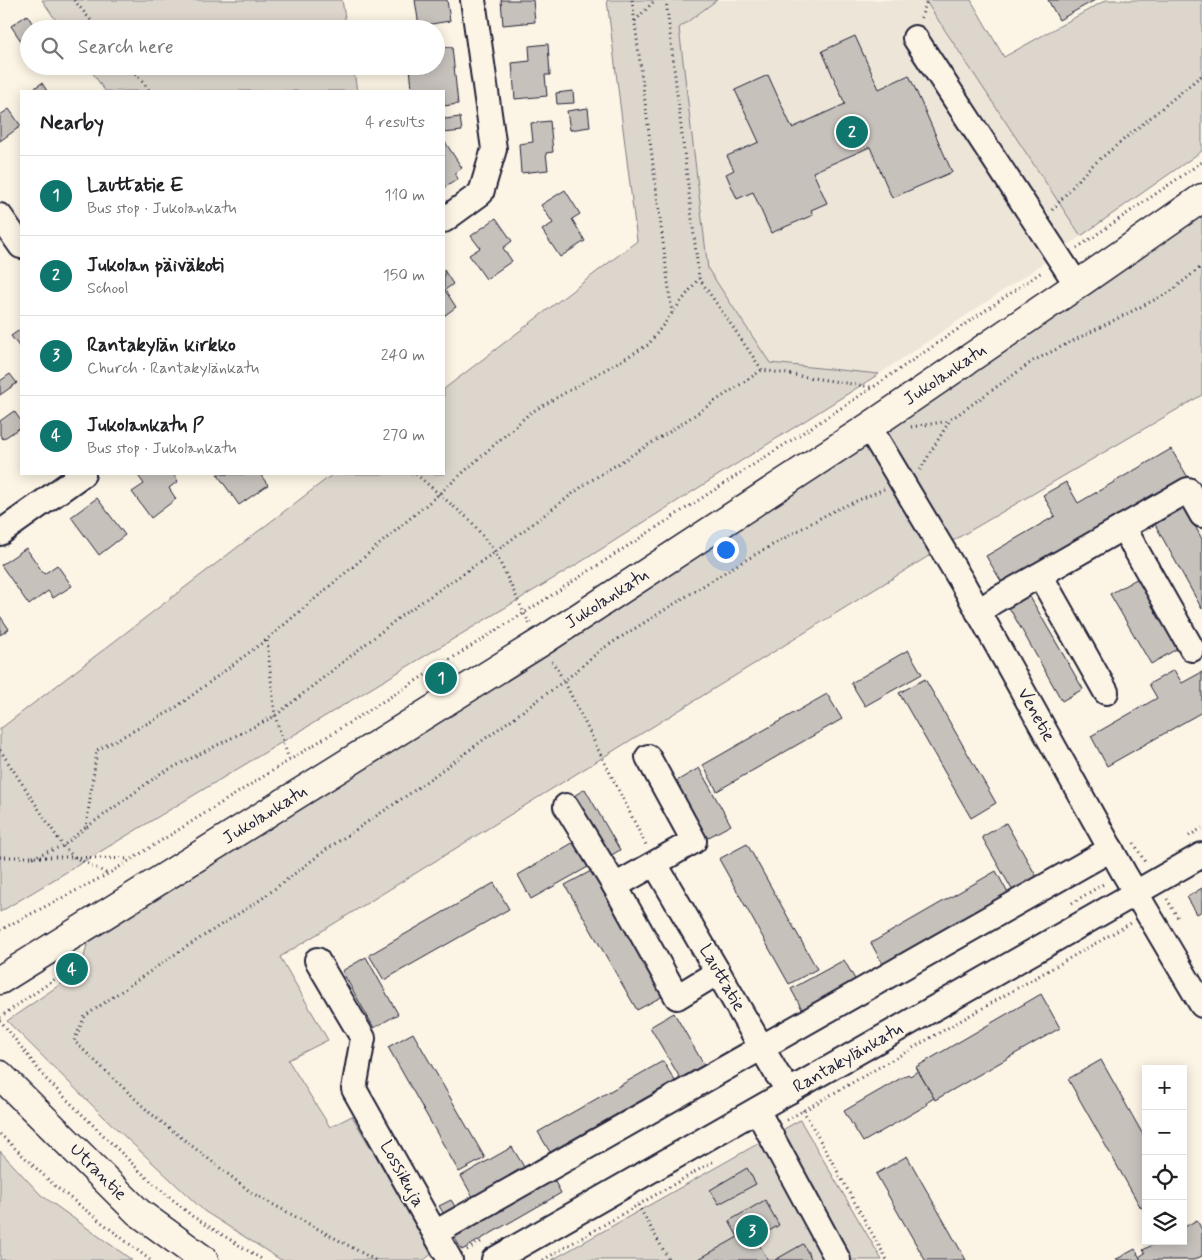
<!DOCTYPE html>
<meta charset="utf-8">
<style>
body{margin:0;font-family:Mynerve,sans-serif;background:#f2f2f2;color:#202124}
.controls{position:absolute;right:15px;bottom:15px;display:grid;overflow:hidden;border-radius:0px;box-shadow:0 2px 12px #0003}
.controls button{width:45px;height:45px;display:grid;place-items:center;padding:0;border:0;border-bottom:1px solid #e0e0e0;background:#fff;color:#202124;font:25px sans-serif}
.you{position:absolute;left:725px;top:549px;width:18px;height:18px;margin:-12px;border:4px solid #fff;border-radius:50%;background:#1a73e8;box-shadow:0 0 0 8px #1a73e833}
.badge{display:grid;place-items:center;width:32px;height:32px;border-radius:50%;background:#0f766e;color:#fff;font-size:16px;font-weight:700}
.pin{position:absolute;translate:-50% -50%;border:2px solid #fff;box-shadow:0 1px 5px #0006}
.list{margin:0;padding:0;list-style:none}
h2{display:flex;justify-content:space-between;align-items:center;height:65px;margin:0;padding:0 20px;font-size:21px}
h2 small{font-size:16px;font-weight:400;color:#757577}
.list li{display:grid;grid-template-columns:32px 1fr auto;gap:15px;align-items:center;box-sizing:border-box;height:80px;padding:0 20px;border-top:1px solid #e0e0e0}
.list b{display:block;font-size:19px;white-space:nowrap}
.list p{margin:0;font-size:16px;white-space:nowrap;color:#757577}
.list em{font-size:16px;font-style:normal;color:#757577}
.icon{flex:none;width:28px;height:28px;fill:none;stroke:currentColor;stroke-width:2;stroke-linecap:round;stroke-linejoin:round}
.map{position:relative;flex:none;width:1202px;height:1260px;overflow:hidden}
.search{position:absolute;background:#fff;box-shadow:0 2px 12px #0003;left:20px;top:20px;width:425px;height:55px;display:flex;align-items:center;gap:12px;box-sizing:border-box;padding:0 18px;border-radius:28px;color:#757577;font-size:19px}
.panel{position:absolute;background:#fff;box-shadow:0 2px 12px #0003;left:20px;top:90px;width:425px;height:385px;border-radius:0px}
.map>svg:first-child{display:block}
.built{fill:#ece5d8}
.green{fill:#dcd6cc;stroke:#7f7c84}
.building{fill:#c6c1bb;stroke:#22223b}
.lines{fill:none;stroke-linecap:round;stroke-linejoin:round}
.minor-casing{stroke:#22223b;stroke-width:28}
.major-casing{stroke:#22223b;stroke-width:31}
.path{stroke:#22223b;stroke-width:3;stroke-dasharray:1 4;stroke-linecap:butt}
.minor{stroke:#fcf5e5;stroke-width:24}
.major{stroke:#fcf5e5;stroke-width:28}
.labels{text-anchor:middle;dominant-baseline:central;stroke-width:4;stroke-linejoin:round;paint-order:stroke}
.street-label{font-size:18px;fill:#22223b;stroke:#fcf5e5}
</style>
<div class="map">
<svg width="1202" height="1260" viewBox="0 0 1202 1260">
<rect width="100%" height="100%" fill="#fcf5e5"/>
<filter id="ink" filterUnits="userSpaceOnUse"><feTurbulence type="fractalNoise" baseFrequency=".02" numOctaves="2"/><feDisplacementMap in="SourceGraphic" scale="10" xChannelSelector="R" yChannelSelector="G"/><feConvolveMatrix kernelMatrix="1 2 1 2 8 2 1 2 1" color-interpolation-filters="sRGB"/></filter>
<g filter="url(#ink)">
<!-- built -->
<polygon class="built" points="717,0 925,0 1081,236 1032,271 879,374 770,363 708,269 679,28"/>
<!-- green -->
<g class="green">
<polygon points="42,0 342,0 347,29 62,29"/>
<polygon points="607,0 717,0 679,28 708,269 770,363 879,374 576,565 0,912 0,729 333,474 444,474 444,389 637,241"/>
<polygon points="925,0 971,0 1004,57 1106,0 1202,0 1202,151 1081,236"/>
<polygon points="88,66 353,66 357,91 105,91"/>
<polygon points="1202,208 1202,395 961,536 280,957 328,1040 288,1060 330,1127 352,1116 433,1253 424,1260 281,1260 204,1211 104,1117 7,1021 81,970 89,936"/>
<polygon points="800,1120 882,1260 552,1260"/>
<polygon points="0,1151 41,1195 132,1260 0,1260"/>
</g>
<!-- building -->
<g class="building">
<polygon points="415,0 447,0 450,21 419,26"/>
<polygon points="501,0 533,0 535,22 503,25"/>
<polygon points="1048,0 1095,0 1059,20"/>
<polygon points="27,15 36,29 29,29 29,53 11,26"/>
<polygon points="855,36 879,89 909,75 952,172 892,198 870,147 813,172 827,203 811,210 813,215 771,233 753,192 737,199 726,174 734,170 727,156 759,142 735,90 768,75 792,128 845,104 822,51"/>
<polygon points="548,44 550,75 545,75 547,96 515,99 512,63 530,61 529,46"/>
<polygon points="452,47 458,104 444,106 444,91 412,91 410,66 436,66 436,48"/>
<polygon points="42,83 47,91 30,91"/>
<polygon points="573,91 574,103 557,104 556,93"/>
<polygon points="588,108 590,127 570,130 567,111"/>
<polygon points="9,109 21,126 0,141 0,115"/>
<polygon points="444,116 445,119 460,117 462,131 444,133"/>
<polygon points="550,121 553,152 546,153 548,170 521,173 519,144 533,142 531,123"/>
<polygon points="444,142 445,142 462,168 455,173 458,179 444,188"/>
<polygon points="565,190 580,214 572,219 585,241 560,257 542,230 553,223 541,205"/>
<polygon points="496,218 512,241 503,248 512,261 486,279 469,255 480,248 471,236"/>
<polygon points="444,270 453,284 445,290 456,307 444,316"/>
<polygon points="21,329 21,349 11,336"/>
<polygon points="10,374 17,383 0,395 0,381"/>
<polygon points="14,411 21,421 21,427 3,439 0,435 0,421"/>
<polygon points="1171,449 1189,479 1004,586 986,556 1055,516 1043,495 1066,482 1078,503"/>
<polygon points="137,474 173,474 178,481 169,488 176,499 151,518 132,492 144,484"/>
<polygon points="217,474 260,474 268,485 239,505"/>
<polygon points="97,498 125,535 99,555 71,517"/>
<polygon points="1182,502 1202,539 1202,609 1152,519"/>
<polygon points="26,548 44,574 57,565 72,586 53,598 48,591 29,605 1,565"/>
<polygon points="1140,577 1180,647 1151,664 1110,594"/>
<polygon points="1026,590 1083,689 1062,701 1006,602"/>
<polygon points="0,616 9,629 0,635"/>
<polygon points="908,650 922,674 865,706 851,683"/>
<polygon points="1174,670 1182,683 1202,672 1202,712 1107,766 1091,736 1157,698 1149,684"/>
<polygon points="925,679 996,803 971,818 899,693"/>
<polygon points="827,694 842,719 717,791 703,765"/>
<polygon points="699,768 731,825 707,838 675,782"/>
<polygon points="585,789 620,850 605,859 569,799"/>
<polygon points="1006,823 1038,879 1014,893 982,837"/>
<polygon points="574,842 588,867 531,899 518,875"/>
<polygon points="747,844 817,969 789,984 719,859"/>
<polygon points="591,871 663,996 637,1010 565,885"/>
<polygon points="996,871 1010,897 885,968 871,943"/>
<polygon points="494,883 509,909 384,980 369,955"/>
<polygon points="1202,888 1202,911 1197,914 1187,897"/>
<polygon points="366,957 398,1014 374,1028 342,971"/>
<polygon points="844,960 856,981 803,1011 791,989"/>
<polygon points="1041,994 1060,1028 935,1100 916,1067"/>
<polygon points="674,1013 707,1070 683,1083 650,1027"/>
<polygon points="413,1033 485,1158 459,1172 388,1047"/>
<polygon points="1101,1060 1146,1140 1146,1205 1141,1208 1068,1079"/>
<polygon points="663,1061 678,1086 553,1157 538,1132"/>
<polygon points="918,1071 934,1098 926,1103 927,1105 863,1142 844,1111 908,1074 910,1076"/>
<polygon points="512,1147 526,1170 474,1199 461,1176"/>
<polygon points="907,1156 966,1260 925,1260 876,1174"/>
<polygon points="747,1168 756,1184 719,1204 710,1190"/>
<polygon points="554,1180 561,1193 462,1250 454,1237"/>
<polygon points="451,1200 459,1213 447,1219 439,1206"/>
<polygon points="765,1200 779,1225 756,1239 768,1260 697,1260 738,1237 729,1221"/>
<polygon points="1197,1220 1202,1230 1202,1256 1194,1260 1141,1260 1139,1257 1145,1253 1143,1250 1159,1241 1183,1241 1183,1228"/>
<polygon points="803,1244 812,1260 775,1260"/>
<polygon points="1135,1249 1141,1260 1115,1260"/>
</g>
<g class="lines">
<!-- minor casing -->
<g class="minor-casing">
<g id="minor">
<polyline points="915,38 1077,285"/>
<polyline points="0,216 21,246"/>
<polyline points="444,220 481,193 494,149 473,0"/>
<polyline points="869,427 962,582 1124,873 1202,1005"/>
<polyline points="1123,527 1192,649"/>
<polyline points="0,533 83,474"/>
<polyline points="1040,575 1106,692"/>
<polyline points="978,612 994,601 1188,490 1202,515"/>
<polyline points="648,757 694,841 615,886 677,997 718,972"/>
<polyline points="566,806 615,886"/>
<polyline points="655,864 777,1074 790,1091"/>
<polyline points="317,960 363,1038 354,1089 450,1260"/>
<polyline points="757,1110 838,1260"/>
<polyline points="435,1233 1111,849"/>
<polyline points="494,1260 1202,855"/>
</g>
</g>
<!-- major casing -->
<g class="major-casing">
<g id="major">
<polyline points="0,980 541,642 869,427 1077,285 1202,198"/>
<polyline points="0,1075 138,1212 204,1260"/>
</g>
</g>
<!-- path -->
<g class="path">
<polyline points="74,0 98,29"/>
<polyline points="632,0 672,313"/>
<polyline points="666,0 699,278 762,370 871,387"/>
<polyline points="921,18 927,0"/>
<polyline points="635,21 655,0"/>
<polyline points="129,66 150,91"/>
<polyline points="1052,210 1088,169 1202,75"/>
<polyline points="1077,248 1202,162"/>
<polyline points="911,427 949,421"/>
<polyline points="920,470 950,420 1033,361 1170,292 1202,266"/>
<polyline points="416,474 439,494 471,521 495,552 524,613 530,624"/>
<polyline points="267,641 275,716 289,760"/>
<polyline points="552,661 564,681 646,845"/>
<polyline points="0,750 63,846 74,857 108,874"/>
<polyline points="87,827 160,774 275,716 401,616 495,552 587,483 669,432 762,370"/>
<polyline points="1189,836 1202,828"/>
<polyline points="1134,843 1146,864"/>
<polyline points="0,857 74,857 129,859"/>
<polyline points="33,857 63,846 86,827 97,750 171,711 266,640 439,494 530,413 648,345 699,278"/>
<polyline points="1167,899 1179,920"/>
<polyline points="1072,903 1105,883"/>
<polyline points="0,930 108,874 524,613 872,388 1043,271"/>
<polyline points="0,1017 71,968"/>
<polyline points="0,1020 46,1079 146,1177 192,1216 263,1260"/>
<polyline points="803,1110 887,1260"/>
<polyline points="787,1120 1131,923"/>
<polyline points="0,1134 55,1186 150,1260"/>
<polyline points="638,1205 669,1260"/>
<polyline points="467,1250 481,1242"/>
<polyline points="375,1260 252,1193 150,1113 74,1041 85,1016 177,953 260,900 327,849 412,792 564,681 602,649 735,566 831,512 884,489"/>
<polyline points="543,1260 714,1161"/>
</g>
<!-- minor -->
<use href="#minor" class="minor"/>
<!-- major -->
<use href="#major" class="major"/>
</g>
</g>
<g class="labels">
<!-- street labels -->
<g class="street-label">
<text transform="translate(945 375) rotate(-34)">Jukolankatu</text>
<text transform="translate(607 599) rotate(-33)">Jukolankatu</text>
<text transform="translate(1036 715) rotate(61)">Venetie</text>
<text transform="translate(265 815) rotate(-32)">Jukolankatu</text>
<text transform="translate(722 978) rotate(60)">Lauttatie</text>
<text transform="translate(848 1058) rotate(-30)">Rantakylänkatu</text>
<text transform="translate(98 1172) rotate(45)">Utrantie</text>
<text transform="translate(402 1174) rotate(61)">Lossikuja</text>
</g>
</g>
</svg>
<div class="controls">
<button>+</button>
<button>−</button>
<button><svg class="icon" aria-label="locate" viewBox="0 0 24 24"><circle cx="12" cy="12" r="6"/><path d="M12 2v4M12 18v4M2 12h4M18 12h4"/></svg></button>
<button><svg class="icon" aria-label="layers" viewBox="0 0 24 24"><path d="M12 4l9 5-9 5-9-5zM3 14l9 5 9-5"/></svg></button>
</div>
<div class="you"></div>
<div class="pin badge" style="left:441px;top:678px">1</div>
<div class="pin badge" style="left:852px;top:132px">2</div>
<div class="pin badge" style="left:752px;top:1231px">3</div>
<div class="pin badge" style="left:72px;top:969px">4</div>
<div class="search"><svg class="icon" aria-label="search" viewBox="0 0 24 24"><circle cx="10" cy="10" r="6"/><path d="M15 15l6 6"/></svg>Search here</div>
<section class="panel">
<h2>Nearby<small>4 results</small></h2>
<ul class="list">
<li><span class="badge">1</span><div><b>Lauttatie E</b><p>Bus stop · Jukolankatu</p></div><em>110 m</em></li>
<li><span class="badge">2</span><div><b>Jukolan päiväkoti</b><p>School</p></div><em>150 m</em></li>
<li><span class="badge">3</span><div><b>Rantakylän kirkko</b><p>Church · Rantakylänkatu</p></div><em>240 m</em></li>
<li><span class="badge">4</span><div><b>Jukolankatu P</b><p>Bus stop · Jukolankatu</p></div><em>270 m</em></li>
</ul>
</section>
</div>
